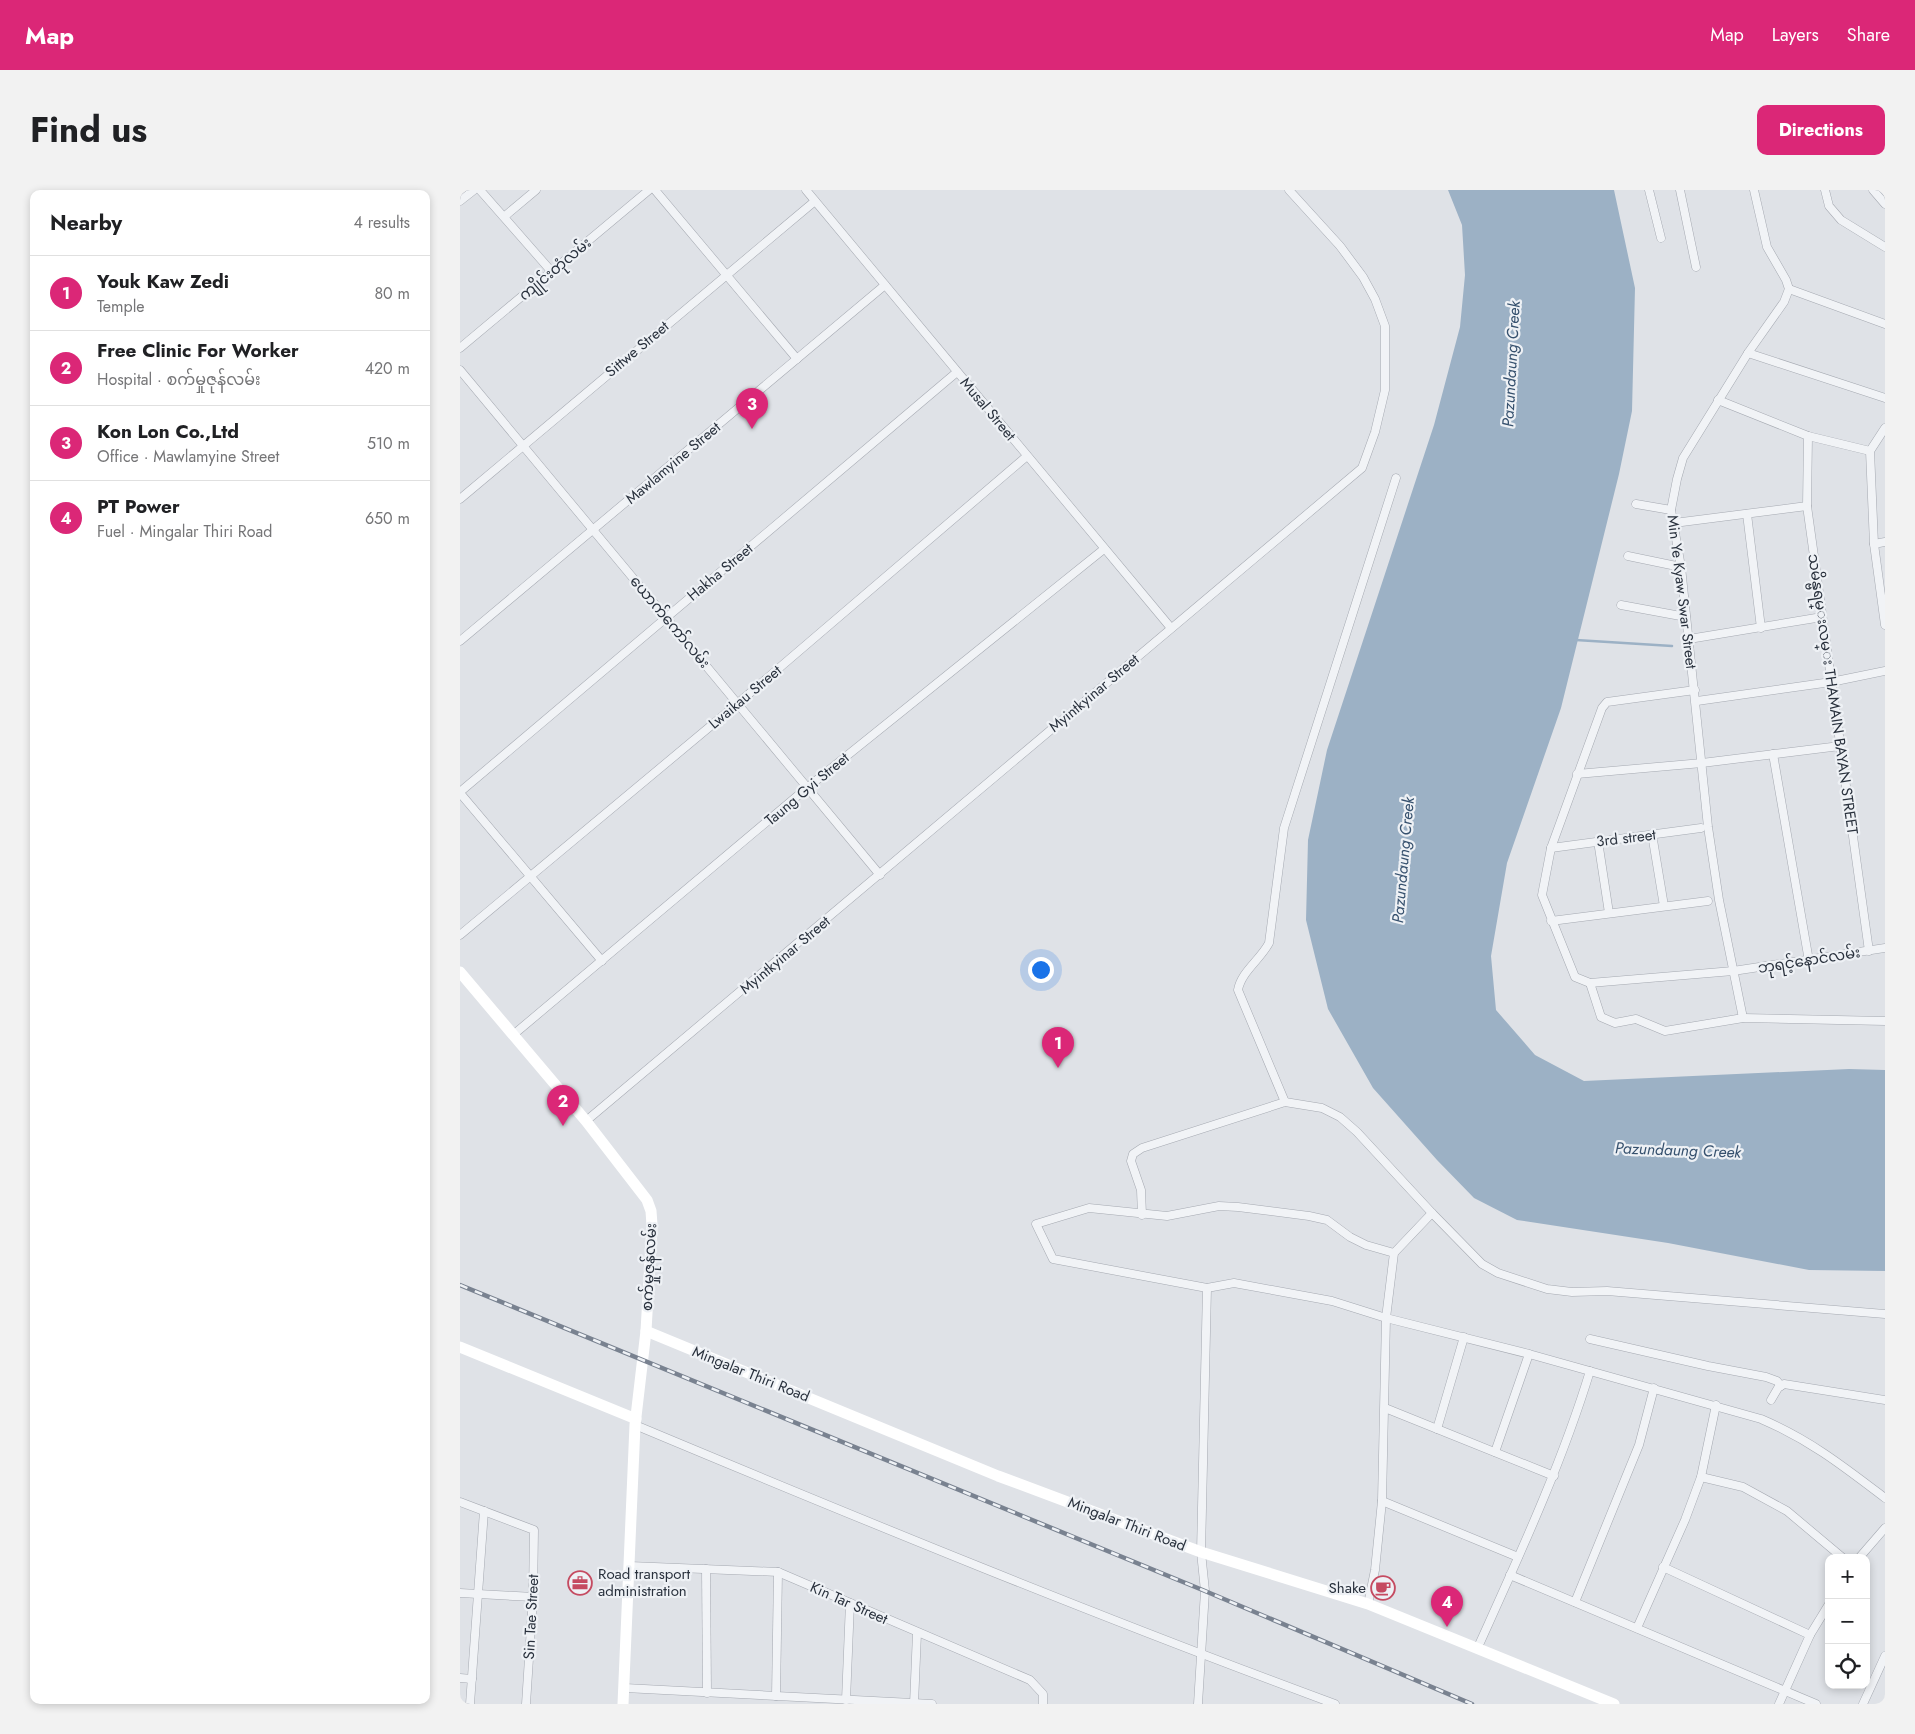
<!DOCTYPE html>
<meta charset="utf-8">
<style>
body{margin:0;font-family:Jost,"Noto Sans Myanmar",sans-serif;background:#f2f2f2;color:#202124}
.controls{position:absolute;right:15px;bottom:15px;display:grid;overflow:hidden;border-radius:10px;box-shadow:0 2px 8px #0003}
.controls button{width:45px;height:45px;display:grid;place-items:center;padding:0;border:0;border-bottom:1px solid #e0e0e0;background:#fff;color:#202124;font:25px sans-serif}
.you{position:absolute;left:580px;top:779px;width:18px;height:18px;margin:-12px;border:4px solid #fff;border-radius:50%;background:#1a73e8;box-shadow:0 0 0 8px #1a73e833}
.badge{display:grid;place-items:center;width:32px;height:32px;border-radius:50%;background:#db2777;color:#fff;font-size:16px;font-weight:700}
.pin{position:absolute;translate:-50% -41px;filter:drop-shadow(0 1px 2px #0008)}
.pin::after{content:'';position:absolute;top:26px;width:18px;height:15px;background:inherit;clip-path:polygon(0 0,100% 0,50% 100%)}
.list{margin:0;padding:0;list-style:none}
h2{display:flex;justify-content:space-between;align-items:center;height:65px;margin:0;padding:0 20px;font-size:21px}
h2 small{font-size:16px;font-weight:400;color:#757577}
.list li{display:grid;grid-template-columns:32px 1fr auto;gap:15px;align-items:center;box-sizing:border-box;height:75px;padding:0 20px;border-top:1px solid #e0e0e0}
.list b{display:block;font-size:19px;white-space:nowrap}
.list p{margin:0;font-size:16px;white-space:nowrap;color:#757577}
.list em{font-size:16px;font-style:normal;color:#757577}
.icon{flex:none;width:28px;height:28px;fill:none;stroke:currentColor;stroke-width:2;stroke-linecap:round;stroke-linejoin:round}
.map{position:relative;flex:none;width:1425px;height:1514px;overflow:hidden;border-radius:10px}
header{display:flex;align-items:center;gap:30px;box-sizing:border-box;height:70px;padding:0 25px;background:#db2777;color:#fff}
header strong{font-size:24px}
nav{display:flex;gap:28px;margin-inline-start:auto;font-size:18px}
.intro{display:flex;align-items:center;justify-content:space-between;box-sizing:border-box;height:120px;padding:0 30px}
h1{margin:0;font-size:35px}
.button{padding:12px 22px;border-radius:10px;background:#db2777;color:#fff;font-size:18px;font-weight:700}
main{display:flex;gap:30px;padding:0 30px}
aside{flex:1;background:#fff;border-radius:10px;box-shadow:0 2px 8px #0003}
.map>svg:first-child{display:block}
.water{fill:#9cb1c5}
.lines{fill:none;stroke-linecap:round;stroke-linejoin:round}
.stream{stroke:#9cb1c5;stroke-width:2.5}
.street-casing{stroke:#a5a9b1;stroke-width:9}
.street{stroke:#f1f3f6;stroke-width:8}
.secondary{stroke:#fff;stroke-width:11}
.rail-casing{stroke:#798290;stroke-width:4.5}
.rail{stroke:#eef1f5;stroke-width:2.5;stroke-dasharray:8;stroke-linecap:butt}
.labels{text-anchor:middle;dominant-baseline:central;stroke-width:4.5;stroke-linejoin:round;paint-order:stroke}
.street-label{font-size:15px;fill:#29313d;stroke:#eef1f5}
.poi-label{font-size:15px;fill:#29313d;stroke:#eef1f5;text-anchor:start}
.water-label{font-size:16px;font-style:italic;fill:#36516e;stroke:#eef1f5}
</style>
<header>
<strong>Map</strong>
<nav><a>Map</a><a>Layers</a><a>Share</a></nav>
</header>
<div class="intro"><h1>Find us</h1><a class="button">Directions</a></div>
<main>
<aside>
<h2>Nearby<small>4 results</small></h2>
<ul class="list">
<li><span class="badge">1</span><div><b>Youk Kaw Zedi</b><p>Temple</p></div><em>80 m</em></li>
<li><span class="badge">2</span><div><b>Free Clinic For Worker</b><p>Hospital · စက်မှုဇုန်လမ်း</p></div><em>420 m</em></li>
<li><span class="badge">3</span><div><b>Kon Lon Co.,Ltd</b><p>Office · Mawlamyine Street</p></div><em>510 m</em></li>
<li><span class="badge">4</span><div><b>PT Power</b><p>Fuel · Mingalar Thiri Road</p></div><em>650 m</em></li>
</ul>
</aside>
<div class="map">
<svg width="1425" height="1514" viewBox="0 0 1425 1514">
<rect width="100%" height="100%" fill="#dfe2e7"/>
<!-- water -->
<polygon class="water" points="988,0 1154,0 1175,98 1172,221 1159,284 1101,518 1047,673 1031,766 1036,820 1075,865 1124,891 1389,879 1425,880 1425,1081 1349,1080 1208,1053 1057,1030 1014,1008 977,970 913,898 868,819 846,730 848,650 867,560 974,235 1000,137 1005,85 1002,35"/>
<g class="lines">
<!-- stream -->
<polyline class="stream" points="1116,450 1212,456"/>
<!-- street casing -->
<g class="street-casing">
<g id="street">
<polyline points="20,0 92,82"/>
<polyline points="195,0 337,169"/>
<polyline points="346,0 711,438"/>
<polyline points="1189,0 1201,48"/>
<polyline points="1220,0 1236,77"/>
<polyline points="1365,0 1369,16 1381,30 1425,57"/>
<polyline points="1413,0 1425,14"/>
<polyline points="0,11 14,0"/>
<polyline points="45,26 76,0"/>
<polyline points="1329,99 1425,134"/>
<polyline points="0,158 189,0"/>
<polyline points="1288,163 1425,208"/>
<polyline points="0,180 420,685"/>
<polyline points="1258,210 1348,246 1410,261"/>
<polyline points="1425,238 1410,261 1414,354 1425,435"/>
<polyline points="1348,246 1347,316 1409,761"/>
<polyline points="0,309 355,11"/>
<polyline points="1176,314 1211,320"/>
<polyline points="1287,324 1301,438"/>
<polyline points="1214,333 1347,316"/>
<polyline points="1414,354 1425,352"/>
<polyline points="1168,366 1221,377"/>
<polyline points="1161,415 1226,427"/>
<polyline points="1229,449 1362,427"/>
<polyline points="0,451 425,95"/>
<polyline points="1235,500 1147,512 1142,518 1091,658 1082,705 1115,787 1130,793 1273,781 1425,758"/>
<polyline points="1237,511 1371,492 1425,481"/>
<polyline points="1313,564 1349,771"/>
<polyline points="1117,584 1242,573 1380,556"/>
<polyline points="0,602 497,182"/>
<polyline points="0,603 142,771"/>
<polyline points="1192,644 1204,716"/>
<polyline points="1138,651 1149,723"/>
<polyline points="1091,658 1241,638"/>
<polyline points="1091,731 1248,711"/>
<polyline points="0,745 277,514 567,266"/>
<polyline points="1130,793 1141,827 1155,833 1176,829 1205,841 1283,828 1425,831"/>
<polyline points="1283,828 1259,710 1248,637 1221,377 1211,320 1217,289 1223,268 1288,163 1324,112 1329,99 1326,90 1307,57 1294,0"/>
<polyline points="53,845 348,597 644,359"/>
<path d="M825 912 778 800C781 782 800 770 809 753L824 638 936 288"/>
<polyline points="126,931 902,278 915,242 925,200 925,136 915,109 903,87 880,56 829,0"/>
<polyline points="682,1025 681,1000 671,971 673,964 682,958 825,912 862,918 880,927 897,942 972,1023 1022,1074 1038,1083 1087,1099 1112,1102 1147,1101 1425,1124"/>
<path d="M934 1063 906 1055 890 1047 867 1030 849 1026 778 1017 759 1016 707 1026 629 1018 576 1034 593 1069 747 1098 774 1093 872 1111 926 1128 1069 1164 1301 1229C1350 1250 1383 1276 1425 1308"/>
<polyline points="1130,1149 1248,1176 1306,1187 1317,1191 1321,1196"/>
<polyline points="1311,1210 1318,1198 1324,1194 1425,1210"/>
<polyline points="925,1218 1094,1286"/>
<path d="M175 1235C407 1332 639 1427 875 1514"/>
<polyline points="977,1239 1004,1147"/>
<polyline points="1035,1262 1069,1164"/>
<polyline points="1241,1287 1283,1297 1327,1321 1383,1368"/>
<polyline points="922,1311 1058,1367"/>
<polyline points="0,1312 74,1340 73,1407 66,1514"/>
<polyline points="1399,1368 1425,1338"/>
<polyline points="170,1376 318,1382 570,1490 583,1504 583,1514"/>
<polyline points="1203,1377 1350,1445"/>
<polyline points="246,1379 247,1503"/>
<polyline points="1050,1385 1356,1514"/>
<polyline points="0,1403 73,1407"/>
<polyline points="1115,1412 1179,1255 1194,1198"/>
<polyline points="908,1414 915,1380 922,1311 926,1128 934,1063 972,1023"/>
<polyline points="1177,1438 1225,1330 1241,1287 1256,1215"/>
<path d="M1018 1457C1059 1366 1101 1276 1130 1181"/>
<polyline points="0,1488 12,1489"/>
<polyline points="165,1498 472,1514"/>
<polyline points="316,1506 318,1382"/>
<polyline points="386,1510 390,1413"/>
<polyline points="10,1514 24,1321"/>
<polyline points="454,1514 457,1443"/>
<polyline points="738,1514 745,1401 741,1362 747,1098"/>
<polyline points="1319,1514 1350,1445 1369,1414"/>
<polyline points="1403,1514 1425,1466"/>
</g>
</g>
<!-- street -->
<use href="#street" class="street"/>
<!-- secondary -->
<g class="secondary">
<polyline points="0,782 126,931 187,1010 191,1021 192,1035 186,1141 175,1235 163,1514"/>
<polyline points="186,1141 538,1286 741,1362 908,1414 1154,1514"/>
<polyline points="0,1157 176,1229"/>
</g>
<!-- rail casing -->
<g class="rail-casing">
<polyline id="rail" points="0,1095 745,1401 1012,1514"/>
</g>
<!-- rail -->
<use href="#rail" class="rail"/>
</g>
<!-- icons -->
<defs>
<g id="office-ring" transform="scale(1.25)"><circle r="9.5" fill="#eef1f5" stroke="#c54b61" stroke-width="1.5"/><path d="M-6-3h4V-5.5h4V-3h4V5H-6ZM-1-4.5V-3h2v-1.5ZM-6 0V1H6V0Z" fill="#c54b61"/></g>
<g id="cafe-ring" transform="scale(1.25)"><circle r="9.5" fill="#eef1f5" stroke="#c54b61" stroke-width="1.5"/><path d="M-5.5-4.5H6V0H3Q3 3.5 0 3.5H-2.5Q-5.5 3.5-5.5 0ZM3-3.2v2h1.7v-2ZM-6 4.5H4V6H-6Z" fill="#c54b61"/></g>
</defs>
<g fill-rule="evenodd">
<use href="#office-ring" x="120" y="1393"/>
<use href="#cafe-ring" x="923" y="1398"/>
</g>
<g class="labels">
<!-- street labels -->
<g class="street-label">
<text transform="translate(95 79) rotate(-40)">ကျိုင်းတုံလမ်း</text>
<text transform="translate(177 159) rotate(-40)">Sittwe Street</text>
<text transform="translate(528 219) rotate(50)">Musal Street</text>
<text transform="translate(213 273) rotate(-40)">Mawlamyine Street</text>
<text transform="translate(260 382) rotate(-40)">Hakha Street</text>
<text transform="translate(1222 402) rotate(83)">Min Ye Kyaw Swar Street</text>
<text transform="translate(210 432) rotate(50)">ယောက်ကော်လမ်း</text>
<text transform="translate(634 503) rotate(-40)">Myintkyinar Street</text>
<text transform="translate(1373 504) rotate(82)">သမိန္ဗရမ္းလမ္း THAMAIN BAYAN STREET</text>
<text transform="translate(285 507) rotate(-40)">Lwaikau Street</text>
<text transform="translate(347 599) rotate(-40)">Taung Gyi Street</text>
<text transform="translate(1166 648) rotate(-7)">3rd street</text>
<text transform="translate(325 765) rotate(-40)">Myintkyinar Street</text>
<text transform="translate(1349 770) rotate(-9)">ဘုရင့်နောင်လမ်း</text>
<text transform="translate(189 1077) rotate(-87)">စက်မှုဇုန်လမ်း</text>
<text transform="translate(291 1184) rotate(22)">Mingalar Thiri Road</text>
<text transform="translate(667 1334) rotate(21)">Mingalar Thiri Road</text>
<text transform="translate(389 1413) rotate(24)">Kin Tar Street</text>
<text transform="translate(71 1427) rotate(-87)">Sin Tae Street</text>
</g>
<!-- poi labels -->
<g class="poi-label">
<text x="138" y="1384">Road transport<tspan x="138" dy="17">administration</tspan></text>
<text x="906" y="1398" text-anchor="end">Shake</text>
</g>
<!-- water labels -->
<g class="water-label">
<text transform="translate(1051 174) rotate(-87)">Pazundaung Creek</text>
<text transform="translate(943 670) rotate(-85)">Pazundaung Creek</text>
<text transform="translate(1218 960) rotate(2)">Pazundaung Creek</text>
</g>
</g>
</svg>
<div class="controls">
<button>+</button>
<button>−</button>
<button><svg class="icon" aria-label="locate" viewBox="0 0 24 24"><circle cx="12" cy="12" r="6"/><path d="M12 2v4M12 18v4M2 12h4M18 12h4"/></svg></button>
</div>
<div class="you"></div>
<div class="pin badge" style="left:598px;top:878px">1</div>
<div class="pin badge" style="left:103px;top:936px">2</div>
<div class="pin badge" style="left:292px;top:239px">3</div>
<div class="pin badge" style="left:987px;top:1437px">4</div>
</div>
</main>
